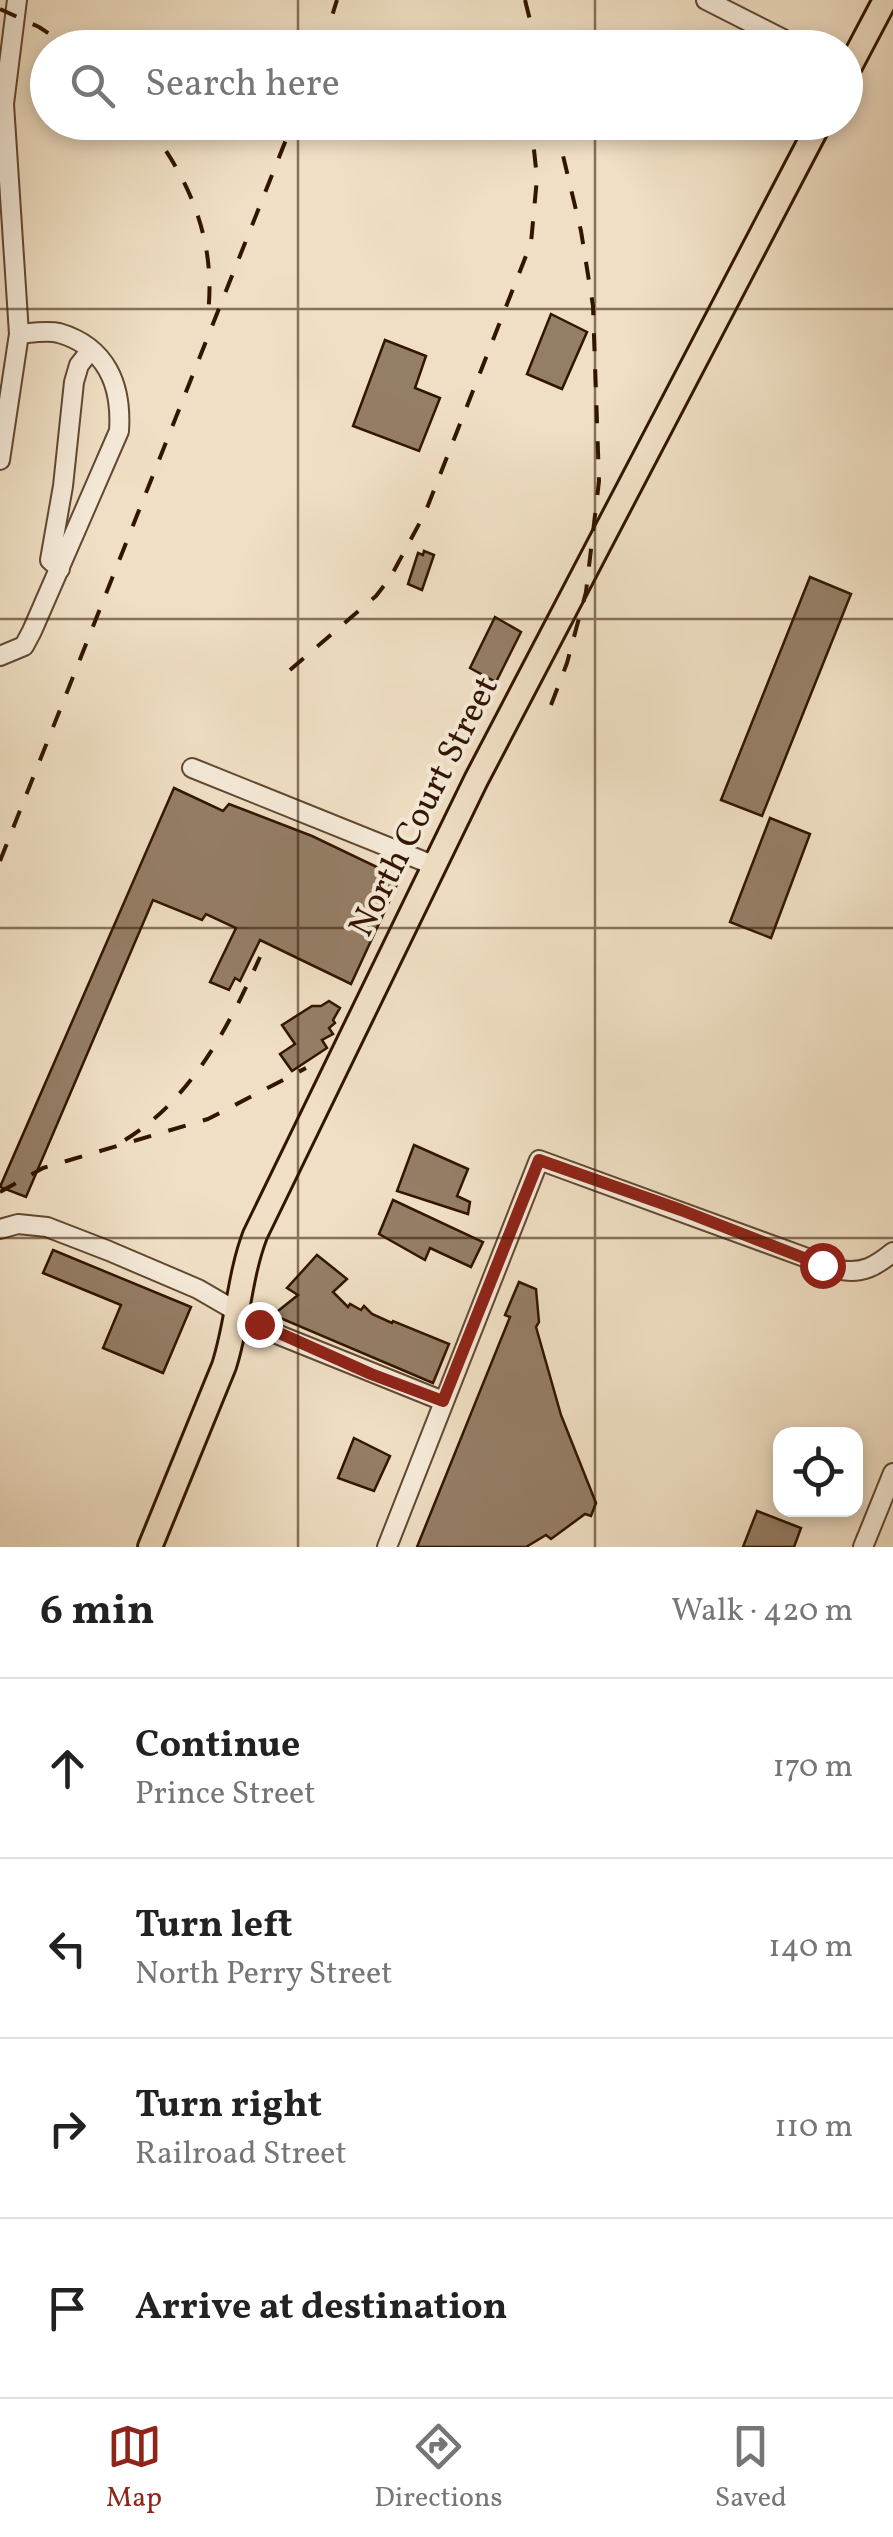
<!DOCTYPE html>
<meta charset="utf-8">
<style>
body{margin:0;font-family:Vollkorn,serif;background:#f6f6f6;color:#222}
.controls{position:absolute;right:30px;bottom:30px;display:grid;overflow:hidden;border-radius:20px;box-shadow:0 5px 15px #0003}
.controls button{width:90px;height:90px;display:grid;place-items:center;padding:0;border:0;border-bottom:2px solid #e0e0e0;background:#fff;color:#222;font:50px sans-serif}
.stop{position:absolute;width:30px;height:30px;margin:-22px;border:8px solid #8f2418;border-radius:50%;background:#fff}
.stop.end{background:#8f2418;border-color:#fff;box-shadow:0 2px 10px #0008}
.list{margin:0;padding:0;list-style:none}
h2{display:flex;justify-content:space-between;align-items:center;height:130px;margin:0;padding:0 40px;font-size:42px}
h2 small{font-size:32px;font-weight:400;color:#767676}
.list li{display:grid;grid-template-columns:65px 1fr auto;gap:30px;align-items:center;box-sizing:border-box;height:180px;padding:0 40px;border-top:2px solid #e0e0e0}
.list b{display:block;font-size:38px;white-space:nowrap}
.list p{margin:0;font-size:32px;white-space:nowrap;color:#767676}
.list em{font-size:32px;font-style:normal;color:#767676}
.icon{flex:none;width:55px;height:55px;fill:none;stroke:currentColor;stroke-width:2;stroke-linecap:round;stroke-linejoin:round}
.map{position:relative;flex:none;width:893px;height:1547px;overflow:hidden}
.search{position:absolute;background:#fff;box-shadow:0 5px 15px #0003;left:30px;right:30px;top:30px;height:110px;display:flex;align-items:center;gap:25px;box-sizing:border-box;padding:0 35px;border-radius:55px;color:#767676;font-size:38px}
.sheet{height:850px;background:#fff}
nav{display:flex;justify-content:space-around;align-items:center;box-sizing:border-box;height:140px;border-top:2px solid #e0e0e0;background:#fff;font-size:28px;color:#767676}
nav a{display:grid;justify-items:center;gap:5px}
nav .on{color:#8f2418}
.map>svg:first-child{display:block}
.building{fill:#957e66;stroke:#321500;stroke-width:2.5}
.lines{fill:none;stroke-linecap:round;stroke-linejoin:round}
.minor-casing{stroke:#624831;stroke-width:22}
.major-casing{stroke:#321500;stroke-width:28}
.minor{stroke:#f5ead9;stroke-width:18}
.major{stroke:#f0dfc4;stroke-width:22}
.rail{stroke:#321500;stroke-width:4;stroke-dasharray:18 18;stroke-linecap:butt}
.route{stroke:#8f2418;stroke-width:12}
.grid{fill:none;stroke:#321500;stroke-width:2.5;stroke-opacity:0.55}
.labels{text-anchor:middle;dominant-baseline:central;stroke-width:8;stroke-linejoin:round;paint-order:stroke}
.street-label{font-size:35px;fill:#321500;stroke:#f5ead9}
</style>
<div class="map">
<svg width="893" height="1547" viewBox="0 0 893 1547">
<rect width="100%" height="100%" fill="#f0dfc4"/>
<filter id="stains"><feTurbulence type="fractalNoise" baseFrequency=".002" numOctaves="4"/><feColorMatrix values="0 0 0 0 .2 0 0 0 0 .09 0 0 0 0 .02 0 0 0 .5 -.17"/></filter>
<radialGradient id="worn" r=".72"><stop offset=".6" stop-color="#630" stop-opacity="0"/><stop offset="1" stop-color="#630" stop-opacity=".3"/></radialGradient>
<!-- building -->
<g class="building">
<polygon points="551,314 587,332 562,389 527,374"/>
<polygon points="385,340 426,356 415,388 440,398 419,451 353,426"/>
<polygon points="424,551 434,555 422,590 408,584 418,553 423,555"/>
<polygon points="810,577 851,594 762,816 721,800"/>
<polygon points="495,617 521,632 496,682 470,668"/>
<polygon points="174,788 223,811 229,804 312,836 400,878 351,984 260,940 240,981 235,978 229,990 210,982 236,928 206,914 202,920 153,900 26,1197 0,1187"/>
<polygon points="770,818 810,834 771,938 730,922"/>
<polygon points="329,1001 340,1008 333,1020 335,1023 329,1028 333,1034 322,1040 327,1048 292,1071 280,1054 295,1044 282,1025 312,1006 321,1006"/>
<polygon points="414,1145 468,1169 457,1196 470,1202 468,1214 397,1191"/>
<polygon points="393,1200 483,1242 471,1267 430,1248 425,1260 379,1234"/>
<polygon points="53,1250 191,1307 163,1373 103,1348 121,1305 43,1273"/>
<polygon points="317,1255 347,1279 333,1292 348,1307 350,1304 361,1310 364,1306 372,1314 392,1323 393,1321 449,1344 433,1383 273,1315 298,1295 287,1288"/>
<polygon points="519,1282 536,1289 539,1322 536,1327 561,1415 596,1503 591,1516 585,1514 551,1539 546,1535 526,1547 417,1547 510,1317 505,1315"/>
<polygon points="354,1438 390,1456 374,1491 338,1478"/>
<polygon points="757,1511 801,1528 794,1547 743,1547"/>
</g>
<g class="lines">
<!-- minor casing -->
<g class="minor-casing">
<g id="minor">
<polyline points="706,0 801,48"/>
<polyline points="0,460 19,334 4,104 17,0"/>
<polyline points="60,569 50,560 63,486 74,382 79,365 90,351"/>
<path d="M0 656 24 646 32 631 119 431C122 386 107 347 59 333 47 330 31 333 19 334"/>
<polyline points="192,768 433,865"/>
<polyline points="0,1229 18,1224 47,1227 109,1251 198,1289 274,1333 443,1401"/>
<path d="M387 1547 539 1160 840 1270C863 1274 876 1266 893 1252"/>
<polyline points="863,1547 893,1473"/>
</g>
</g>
<!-- major casing -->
<g class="major-casing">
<g id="major">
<polyline points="846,74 885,0"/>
<path d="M150 1547 224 1366C238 1323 239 1277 255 1235L476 780 820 122"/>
</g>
</g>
<!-- minor -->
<use href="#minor" class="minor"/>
<!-- major -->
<use href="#major" class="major"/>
<!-- rail -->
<g class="rail">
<polyline points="525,0 537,48"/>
<polyline points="0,9 39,27 71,48"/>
<polyline points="322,48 337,0"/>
<path d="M145 122C192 181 218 246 207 321"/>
<polyline points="290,670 376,596 390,578 425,513 531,243 537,178 531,122"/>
<polyline points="551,705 567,663 586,592 599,481 593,306 581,231 555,122"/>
<polyline points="0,861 293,122"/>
<path d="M125 1140C192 1099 229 1026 260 957"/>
<polyline points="0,1192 43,1168 208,1119 306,1068"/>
</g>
</g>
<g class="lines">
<!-- route -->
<polyline class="route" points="259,1324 371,1374 443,1401 539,1160 681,1210 822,1265"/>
</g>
<!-- grid -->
<path class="grid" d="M298 0V48M595 0V48M298 122V1547M595 122V1547M0 309H893M0 619H893M0 928H893M0 1238H893"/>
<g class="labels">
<!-- street labels -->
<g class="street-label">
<text transform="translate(425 807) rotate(-63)">North Court Street</text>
</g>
</g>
<rect width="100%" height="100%" filter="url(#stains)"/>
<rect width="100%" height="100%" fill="url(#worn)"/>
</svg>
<div class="controls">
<button><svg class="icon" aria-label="locate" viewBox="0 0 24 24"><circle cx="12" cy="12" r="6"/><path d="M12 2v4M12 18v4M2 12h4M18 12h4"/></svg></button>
</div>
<div class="stop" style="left:822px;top:1265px"></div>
<div class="stop end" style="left:259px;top:1324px"></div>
<div class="search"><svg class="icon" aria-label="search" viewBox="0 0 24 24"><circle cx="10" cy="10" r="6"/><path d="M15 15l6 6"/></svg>Search here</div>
</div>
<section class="sheet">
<h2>6 min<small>Walk · 420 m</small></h2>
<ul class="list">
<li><svg class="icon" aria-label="ahead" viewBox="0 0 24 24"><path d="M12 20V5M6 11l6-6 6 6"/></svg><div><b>Continue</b><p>Prince Street</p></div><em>170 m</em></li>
<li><svg class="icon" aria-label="left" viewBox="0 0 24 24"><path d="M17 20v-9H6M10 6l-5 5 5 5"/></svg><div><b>Turn left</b><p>North Perry Street</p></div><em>140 m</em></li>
<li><svg class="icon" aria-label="right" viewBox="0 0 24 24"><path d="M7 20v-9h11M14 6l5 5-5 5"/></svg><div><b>Turn right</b><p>Railroad Street</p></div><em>110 m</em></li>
<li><svg class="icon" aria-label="arrive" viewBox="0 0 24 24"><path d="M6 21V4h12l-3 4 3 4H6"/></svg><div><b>Arrive at destination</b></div></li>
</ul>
</section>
<nav>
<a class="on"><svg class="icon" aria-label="map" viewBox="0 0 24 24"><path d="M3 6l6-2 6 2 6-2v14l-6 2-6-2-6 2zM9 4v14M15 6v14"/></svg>Map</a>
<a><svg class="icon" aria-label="directions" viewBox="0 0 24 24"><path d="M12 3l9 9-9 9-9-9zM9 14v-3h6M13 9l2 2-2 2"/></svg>Directions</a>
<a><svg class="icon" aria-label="saved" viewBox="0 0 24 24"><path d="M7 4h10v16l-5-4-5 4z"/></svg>Saved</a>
</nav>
